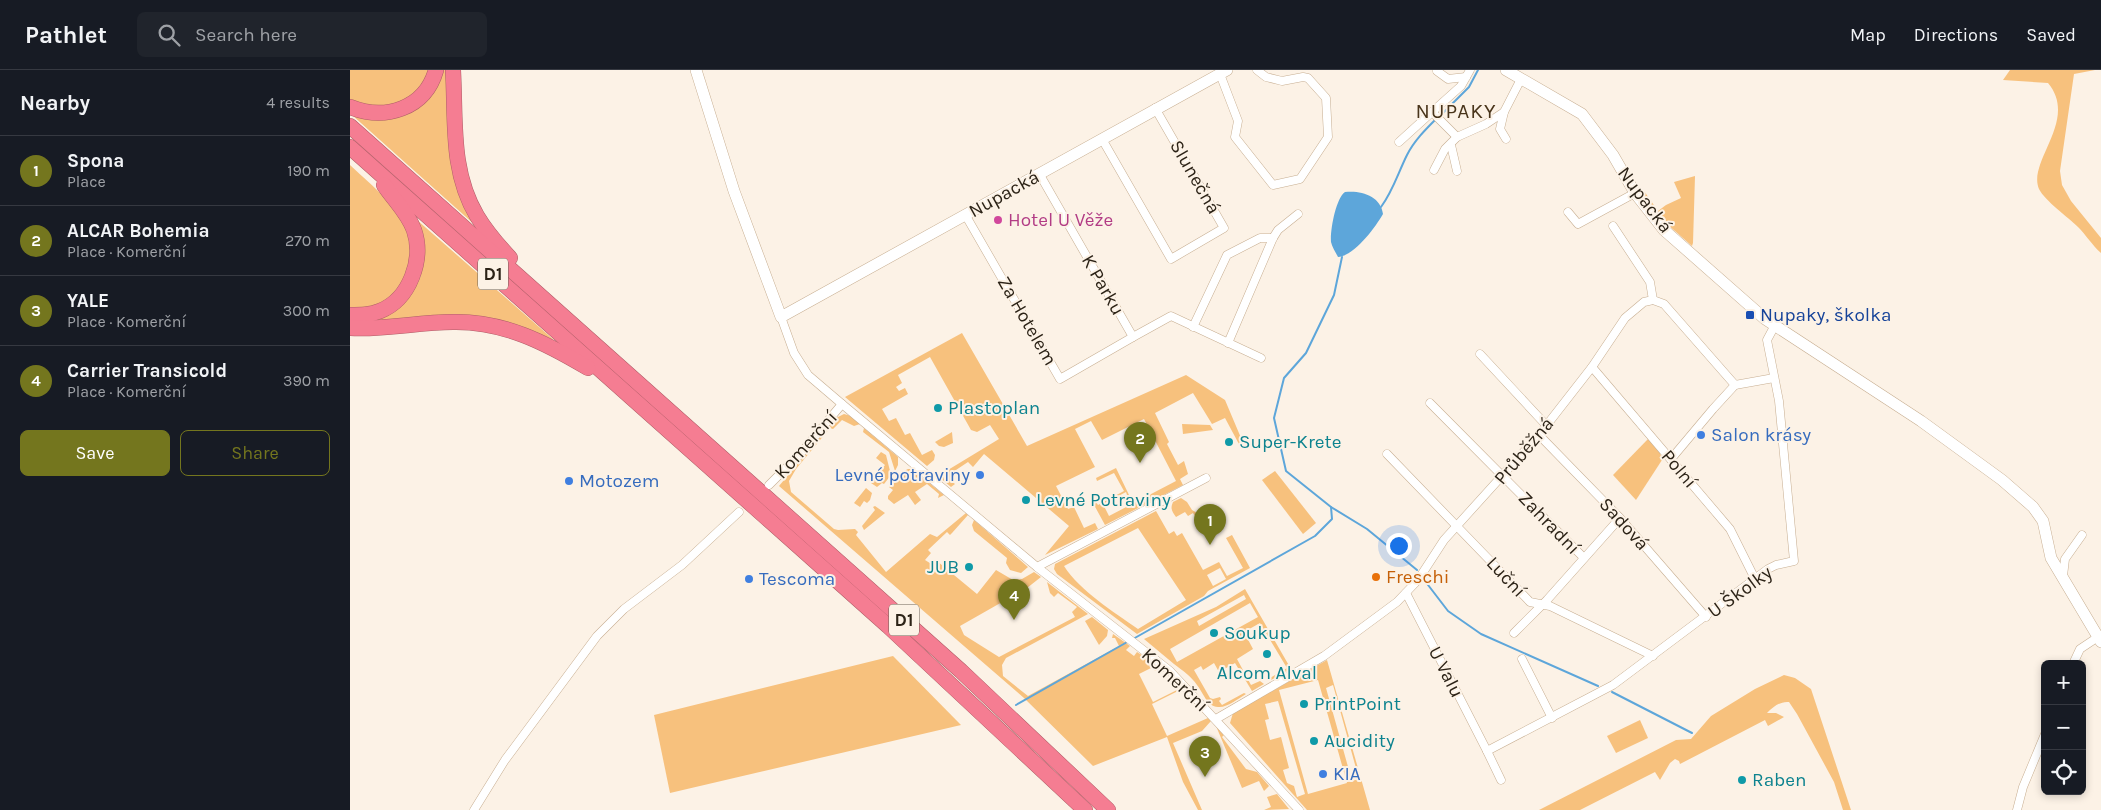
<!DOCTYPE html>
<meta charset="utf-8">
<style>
body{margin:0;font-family:Karla,sans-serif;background:#20242c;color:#f1f3f6}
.controls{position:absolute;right:15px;bottom:15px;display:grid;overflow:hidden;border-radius:8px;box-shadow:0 2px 8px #0003}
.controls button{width:45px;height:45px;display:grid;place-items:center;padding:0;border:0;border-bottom:1px solid #363941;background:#171b24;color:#f1f3f6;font:25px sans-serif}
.you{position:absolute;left:1048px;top:475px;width:18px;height:18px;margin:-12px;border:4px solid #fff;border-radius:50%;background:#1a73e8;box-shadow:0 0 0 8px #1a73e833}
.badge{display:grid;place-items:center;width:32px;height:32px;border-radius:50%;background:#74761e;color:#fff;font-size:16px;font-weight:700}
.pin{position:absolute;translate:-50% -41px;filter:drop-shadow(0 1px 2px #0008)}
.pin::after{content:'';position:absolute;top:26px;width:18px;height:15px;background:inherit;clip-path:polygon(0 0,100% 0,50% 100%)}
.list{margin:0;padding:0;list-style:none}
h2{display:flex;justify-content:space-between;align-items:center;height:65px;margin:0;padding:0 20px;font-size:21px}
h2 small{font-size:16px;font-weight:400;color:#9ea1a6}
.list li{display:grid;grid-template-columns:32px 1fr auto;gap:15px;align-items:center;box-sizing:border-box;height:70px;padding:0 20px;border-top:1px solid #363941}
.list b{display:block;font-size:19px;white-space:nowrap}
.list p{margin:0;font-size:16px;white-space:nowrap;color:#9ea1a6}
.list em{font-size:16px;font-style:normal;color:#9ea1a6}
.actions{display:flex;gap:10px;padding:15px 20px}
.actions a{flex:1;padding:11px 0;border:1px solid #74761e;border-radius:8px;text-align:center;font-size:18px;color:#74761e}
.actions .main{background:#74761e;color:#fff}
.icon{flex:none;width:28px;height:28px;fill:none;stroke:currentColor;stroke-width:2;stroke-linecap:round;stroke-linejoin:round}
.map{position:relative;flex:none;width:1751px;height:740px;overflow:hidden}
header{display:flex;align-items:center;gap:30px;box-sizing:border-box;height:70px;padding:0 25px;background:#171b24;border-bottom:1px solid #363941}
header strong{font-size:24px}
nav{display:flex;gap:28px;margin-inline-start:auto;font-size:18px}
.search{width:350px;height:45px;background:#20242c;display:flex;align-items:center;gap:12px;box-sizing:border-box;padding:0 18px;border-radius:8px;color:#9ea1a6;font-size:19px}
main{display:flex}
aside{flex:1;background:#171b24}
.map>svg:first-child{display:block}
.green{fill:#f7c17d;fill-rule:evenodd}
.water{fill:#5da6da}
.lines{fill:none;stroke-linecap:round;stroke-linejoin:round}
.stream{stroke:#5da6da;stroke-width:2}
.street-casing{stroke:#c7ae91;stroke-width:9}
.secondary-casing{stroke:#c7ae91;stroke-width:12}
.highway-casing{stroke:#af5e67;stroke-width:16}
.street{stroke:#fff;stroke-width:8}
.secondary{stroke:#fff;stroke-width:11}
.highway{stroke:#f57d92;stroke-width:15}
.hotel-dot{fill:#d1479c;stroke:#fcf2e6;stroke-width:2}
.transit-dot{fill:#1a4fb4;stroke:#fcf2e6;stroke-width:2}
.culture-dot{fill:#0f9aa8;stroke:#fcf2e6;stroke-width:2}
.shop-dot{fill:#3f7fe0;stroke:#fcf2e6;stroke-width:2}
.food-dot{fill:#e8710a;stroke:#fcf2e6;stroke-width:2}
.labels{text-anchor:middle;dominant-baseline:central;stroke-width:4;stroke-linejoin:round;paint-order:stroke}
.shield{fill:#fcf2e6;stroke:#6a6155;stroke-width:1}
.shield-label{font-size:18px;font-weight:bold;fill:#2c2317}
.street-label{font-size:19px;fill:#2c2317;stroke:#fcf2e6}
.hotel-label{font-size:19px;fill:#b23c85;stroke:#fcf2e6;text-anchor:start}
.transit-label{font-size:19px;fill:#164399;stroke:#fcf2e6;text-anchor:start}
.culture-label{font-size:19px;fill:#0d838f;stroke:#fcf2e6;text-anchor:start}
.shop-label{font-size:19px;fill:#366cbe;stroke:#fcf2e6;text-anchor:start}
.food-label{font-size:19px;fill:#c56008;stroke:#fcf2e6;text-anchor:start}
.quarter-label{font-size:21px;letter-spacing:1px;fill:#49351b;stroke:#fcf2e6}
</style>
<header>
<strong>Pathlet</strong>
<div class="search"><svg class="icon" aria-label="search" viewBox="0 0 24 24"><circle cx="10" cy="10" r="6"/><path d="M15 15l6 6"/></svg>Search here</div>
<nav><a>Map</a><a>Directions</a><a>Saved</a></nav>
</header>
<main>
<aside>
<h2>Nearby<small>4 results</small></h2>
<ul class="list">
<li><span class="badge">1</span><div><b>Spona</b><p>Place</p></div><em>190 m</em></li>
<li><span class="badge">2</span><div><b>ALCAR Bohemia</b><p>Place · Komerční</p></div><em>270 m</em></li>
<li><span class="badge">3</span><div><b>YALE</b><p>Place · Komerční</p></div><em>300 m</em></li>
<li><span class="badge">4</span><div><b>Carrier Transicold</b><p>Place · Komerční</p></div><em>390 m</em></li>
</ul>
<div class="actions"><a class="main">Save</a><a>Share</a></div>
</aside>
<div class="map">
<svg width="1751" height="740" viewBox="0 0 1751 740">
<rect width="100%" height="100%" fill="#fcf2e6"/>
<!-- green -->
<g class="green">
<path d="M0 0H80C59 44 42 38 0 32Z"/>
<polygon points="91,0 99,0 125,155 2,45 37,49"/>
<path d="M1660 0H1745L1724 4 1710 101 1712 115 1721 131 1751 168V183C1742 175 1736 165 1728 157 1718 147 1695 131 1689 119 1677 91 1729 50 1698 13L1653 10Z"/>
<path d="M0 95C15 109 44 134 54 150 60 159 60 169 60 180 59 216 38 239 0 240Z"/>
<polygon points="1345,106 1343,173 1342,176 1309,147 1291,124 1294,121 1308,141 1316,135 1331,128 1324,112"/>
<polygon points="67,150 204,270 189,264 23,254 12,250 54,232 70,208 75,183"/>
<polygon points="612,263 677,376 836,305 875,330 894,375 890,376 875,348 862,354 843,323 805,343 819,372 817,374 828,395 834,391 838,404 830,409 833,415 755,455 743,433 746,432 748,435 774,421 764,403 747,411 746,408 766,398 779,425 777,425 776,422 753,434 759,446 826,411 794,349 752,370 741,351 725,359 745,397 706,416 718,439 724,437 734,458 745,453 748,459 695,485 719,456 634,384 623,397 618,392 606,400 600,410 605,414 601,417 588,406 649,369 640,355 627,362 621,360 580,287 548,305 552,313 546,317 549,321 555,318 558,324 532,339 539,351 546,348 555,365 560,363 572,385 582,380 585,385 584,390 577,396 495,327"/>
<polygon points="494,344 501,346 510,354 504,356 492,350 483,359 480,358 446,399 439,411 441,422 484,459 488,460 505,459 508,462 506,465 536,502 580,464 587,467 616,443 618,445 602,463 600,465 597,462 578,480 581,483 575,490 583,495 587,491 627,524 646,500 663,510 672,509 684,502 691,507 677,518 610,556 614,565 649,587 725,547 722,542 727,537 708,523 704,527 700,523 697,512 738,544 656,588 652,595 653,606 678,626 769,576 765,568 762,568 763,564 780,576 776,580 784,586 787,582 810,597 805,601 803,597 789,604 803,632 831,618 832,619 802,634 817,666 858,648 861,651 852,661 823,673 852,740 848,740 833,712 817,667 743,696 674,628 429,416 486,348"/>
<polygon points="832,354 860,355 863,360 833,364"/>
<polygon points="514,358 548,387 548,395 545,401 539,382 513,362"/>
<polygon points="602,362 603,373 594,377 589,376 585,372"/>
<polygon points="1298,369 1310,383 1312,390 1286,430 1263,405"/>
<polygon points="531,382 536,385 541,405 534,414 532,413 527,417 521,413 535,395 526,388"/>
<polygon points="558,399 562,399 594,425 588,428 589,424 577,414 565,422 571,430 565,435 558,425 544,434 538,429 538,426 543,420 539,417 552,402"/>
<polygon points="925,401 966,453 953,464 912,410"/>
<polygon points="516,418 522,423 520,430 517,433 514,431 510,437 504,433"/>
<path d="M831 428 837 432 842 440 858 449 850 454 843 443 838 446 835 442 826 447C822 441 820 439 823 432Z"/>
<polygon points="525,436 535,443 514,460 512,456 525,440 523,437"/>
<path d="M806 441 819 464 824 461 827 466 832 463 853 500 869 492 877 506 893 498 876 468 882 465 900 498 858 521 854 526 787 564 707 504 704 499 705 494ZM788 458 836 530 788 559C764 542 730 521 714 496ZM870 498 876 509 863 516 857 505Z"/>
<polygon points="624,450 678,497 671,503 660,500 656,493 657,488 624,461 622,455"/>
<path d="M895 519 941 599 921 610 920 608 937 598 910 553 894 562 903 579 887 589 901 615 910 611 914 614 902 621 885 593 869 602 864 593 853 600 851 596 844 600 860 628 863 629 870 627 871 629 869 631 872 635 894 623 896 624C889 628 877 638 868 637 857 637 853 622 847 615 841 606 833 601 824 594 814 586 804 577 794 569L866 537ZM894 525 896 529 849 556 847 551ZM900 533 908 547 827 592 820 579Z"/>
<polygon points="742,547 758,560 757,566 749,575 735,551"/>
<polygon points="543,586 611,655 320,723 304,645"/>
<path d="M977 590 1020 740H957L880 653 883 643ZM968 610 997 713 958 724 929 620ZM983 615 1009 709 1002 711 976 618ZM928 631 955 724 947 727 944 716 937 713 933 700 939 698 931 667 920 670 915 650 919 649 915 634Z"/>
<path d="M1434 605 1445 608 1461 619 1501 740H1493L1484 712 1447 644 1439 632C1430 631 1423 637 1417 643H1426L1434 647 1418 656 1415 650 1330 694 1329 691 1325 689 1320 693 1310 710 1305 702 1230 740H1189L1326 670 1341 669 1361 646 1405 619Z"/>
<polygon points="1290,650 1298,668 1266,683 1257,666"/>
<polygon points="866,656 874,665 872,667 896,699 907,702 919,716 914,721 909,711 892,718"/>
<polygon points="927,724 939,739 914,740 921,737 917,727"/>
</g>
<!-- water -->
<path class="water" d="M995 122C1011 120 1031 126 1033 144 1025 158 1004 186 988 187 986 183 982 177 981 172 980 160 986 128 995 122Z"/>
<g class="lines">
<!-- stream -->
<g class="stream">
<polyline points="1090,46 1119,17 1128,0"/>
<path d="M1031 137C1043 121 1048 103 1057 85 1064 71 1075 60 1086 49"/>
<polyline points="981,437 1017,459 1067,500"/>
<polyline points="1075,511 1098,541 1131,564 1248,616"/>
<polyline points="783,569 965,466 982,449 981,437 936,401 924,348 934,308 956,283 984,225 992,187"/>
<polyline points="1262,622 1342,663"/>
<polyline points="666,635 779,571"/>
</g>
<!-- street casing -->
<g class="street-casing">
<g id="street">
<polyline points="1087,1 1098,9 1116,7"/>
<polyline points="870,4 888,51 885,67 923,115 950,109 978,67 976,28 958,8 953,7 932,11 916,7 907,0"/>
<polyline points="1107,67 1082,42 1111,16 1120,0"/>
<polyline points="752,69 821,189 874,158 805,38"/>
<polyline points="1156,69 1150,59 1154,42 1171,9"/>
<polyline points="1049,72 1082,42"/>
<polyline points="1101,75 1107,101"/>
<polyline points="1084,100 1095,79 1107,67 1136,54 1154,42"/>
<polyline points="690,105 783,267 821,246 911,288"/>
<polyline points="1218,142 1228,154 1285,123"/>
<polyline points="616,146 710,309 783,267"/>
<polyline points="1263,156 1300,212 1303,230"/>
<polyline points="843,257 877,185 910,168 923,168"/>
<polyline points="878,273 923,168 928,160 948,144"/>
<polyline points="1130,284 1196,355"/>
<polyline points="1242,297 1380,459 1405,509"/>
<polyline points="1385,315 1424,308"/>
<polyline points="1080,333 1234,488"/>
<polyline points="492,334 687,497 820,601 949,740"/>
<polyline points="1189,365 1270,448 1356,547"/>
<polyline points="1037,384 1180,532 1200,536 1303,586"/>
<polyline points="1321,389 1363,339 1385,315"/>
<polyline points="419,415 451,383 492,334 458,305 444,283 431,247"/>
<polyline points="687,497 856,408"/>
<polyline points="1713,506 1715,489 1732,465"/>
<polyline points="1056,523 1137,681 1263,615 1418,499 1426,495 1444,491 1429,331 1417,270 1424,257"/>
<polyline points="1164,563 1197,530 1270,448"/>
<polyline points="1172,589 1202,648"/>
<polyline points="1723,594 1730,579 1748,567"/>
<polyline points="866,649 974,586 1047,532 1068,510 1094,470 1189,365 1242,297 1275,248 1294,232 1303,230 1314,234 1385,315"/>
<polyline points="1137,681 1151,710"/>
<polyline points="124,740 155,690 247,566 274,539 332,495 389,442"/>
<polyline points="1667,740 1673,717 1695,664"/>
</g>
</g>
<!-- secondary casing -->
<g class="secondary-casing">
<g id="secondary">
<polyline points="346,0 384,121 431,247 877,0"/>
<polyline points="1156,0 1232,44 1263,85 1285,123 1314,160 1415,249 1571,351 1652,410 1683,437 1693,451 1701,488 1751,572"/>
</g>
</g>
<!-- highway casing -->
<g class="highway-casing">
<g id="highway">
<path d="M103 0C106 50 100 101 127 146 136 161 148 175 160 188"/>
<path d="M0 37C35 51 75 39 86 0"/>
<polyline points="0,56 611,601 758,740"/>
<polyline points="0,77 538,556 735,740"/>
<path d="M0 245C11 245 20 245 30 241 60 229 74 189 64 160 58 143 44 130 34 115"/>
<path d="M0 258C35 260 68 252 103 252 154 251 196 273 238 298"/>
</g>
</g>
<!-- street -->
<use href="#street" class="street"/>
<!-- secondary -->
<use href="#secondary" class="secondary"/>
<!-- highway -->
<use href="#highway" class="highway"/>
</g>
<!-- markers -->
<circle class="hotel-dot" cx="648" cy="150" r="5"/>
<rect class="transit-dot" x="1395" y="240" width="10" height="10" rx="2.5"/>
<g class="culture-dot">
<circle cx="588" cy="338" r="5"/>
<circle cx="879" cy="372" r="5"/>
<circle cx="676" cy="430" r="5"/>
<circle cx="619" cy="497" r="5"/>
<circle cx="864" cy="563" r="5"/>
<circle cx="917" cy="584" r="5"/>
<circle cx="954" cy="634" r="5"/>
<circle cx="964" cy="671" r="5"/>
<circle cx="1392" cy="710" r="5"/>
</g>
<g class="shop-dot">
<circle cx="1351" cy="365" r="5"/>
<circle cx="630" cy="405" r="5"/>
<circle cx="219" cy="411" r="5"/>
<circle cx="399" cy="509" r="5"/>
<circle cx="973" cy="704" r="5"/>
</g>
<circle class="food-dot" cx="1026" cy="507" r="5"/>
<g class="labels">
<!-- shield labels -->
<g class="shield">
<rect x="128" y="188.5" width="30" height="31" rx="4"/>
<rect x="539" y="534.5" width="30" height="31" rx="4"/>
</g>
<g class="shield-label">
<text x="143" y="204">D1</text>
<text x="554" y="550">D1</text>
</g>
<!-- street labels -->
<g class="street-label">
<text transform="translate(845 107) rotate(60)">Slunečná</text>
<text transform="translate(654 124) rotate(-29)">Nupacká</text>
<text transform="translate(1295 130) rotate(53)">Nupacká</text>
<text transform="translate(753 215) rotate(60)">K Parku</text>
<text transform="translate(677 251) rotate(60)">Za Hotelem</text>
<text transform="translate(456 375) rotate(-48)">Komerční</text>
<text transform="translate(1174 381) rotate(-50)">Průběžná</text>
<text transform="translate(1329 399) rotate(50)">Polní</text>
<text transform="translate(1199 453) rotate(46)">Zahradní</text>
<text transform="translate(1274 454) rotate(48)">Sadová</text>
<text transform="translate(1156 507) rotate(47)">Luční</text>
<text transform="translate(1390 522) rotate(-36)">U Školky</text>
<text transform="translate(1096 602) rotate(63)">U Valu</text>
<text transform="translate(825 610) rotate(43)">Komerční</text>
</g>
<!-- hotel labels -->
<g class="hotel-label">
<text x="658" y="150">Hotel U Věže</text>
</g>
<!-- transit labels -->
<g class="transit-label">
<text x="1410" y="245">Nupaky, školka</text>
</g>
<!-- culture labels -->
<g class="culture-label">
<text x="598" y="338">Plastoplan</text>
<text x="889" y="372">Super-Krete</text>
<text x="686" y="430">Levné Potraviny</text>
<text x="609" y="497" text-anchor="end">JUB</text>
<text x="874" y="563">Soukup</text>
<text x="917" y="603" text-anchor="middle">Alcom Alval</text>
<text x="964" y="634">PrintPoint</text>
<text x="974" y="671">Aucidity</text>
<text x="1402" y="710">Raben</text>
</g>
<!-- shop labels -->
<g class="shop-label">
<text x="1361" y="365">Salon krásy</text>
<text x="620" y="405" text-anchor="end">Levné potraviny</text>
<text x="229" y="411">Motozem</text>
<text x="409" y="509">Tescoma</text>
<text x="983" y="704">KIA</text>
</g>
<!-- food labels -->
<g class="food-label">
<text x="1036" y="507">Freschi</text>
</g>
<!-- quarter labels -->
<g class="quarter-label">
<text x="1106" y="41">NUPAKY</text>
</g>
</g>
</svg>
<div class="controls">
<button>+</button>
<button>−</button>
<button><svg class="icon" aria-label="locate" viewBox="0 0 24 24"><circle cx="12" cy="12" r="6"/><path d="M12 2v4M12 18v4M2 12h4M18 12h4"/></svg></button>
</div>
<div class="you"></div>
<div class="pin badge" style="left:860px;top:475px">1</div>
<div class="pin badge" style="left:790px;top:393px">2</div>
<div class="pin badge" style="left:855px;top:707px">3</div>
<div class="pin badge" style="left:664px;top:550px">4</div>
</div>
</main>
